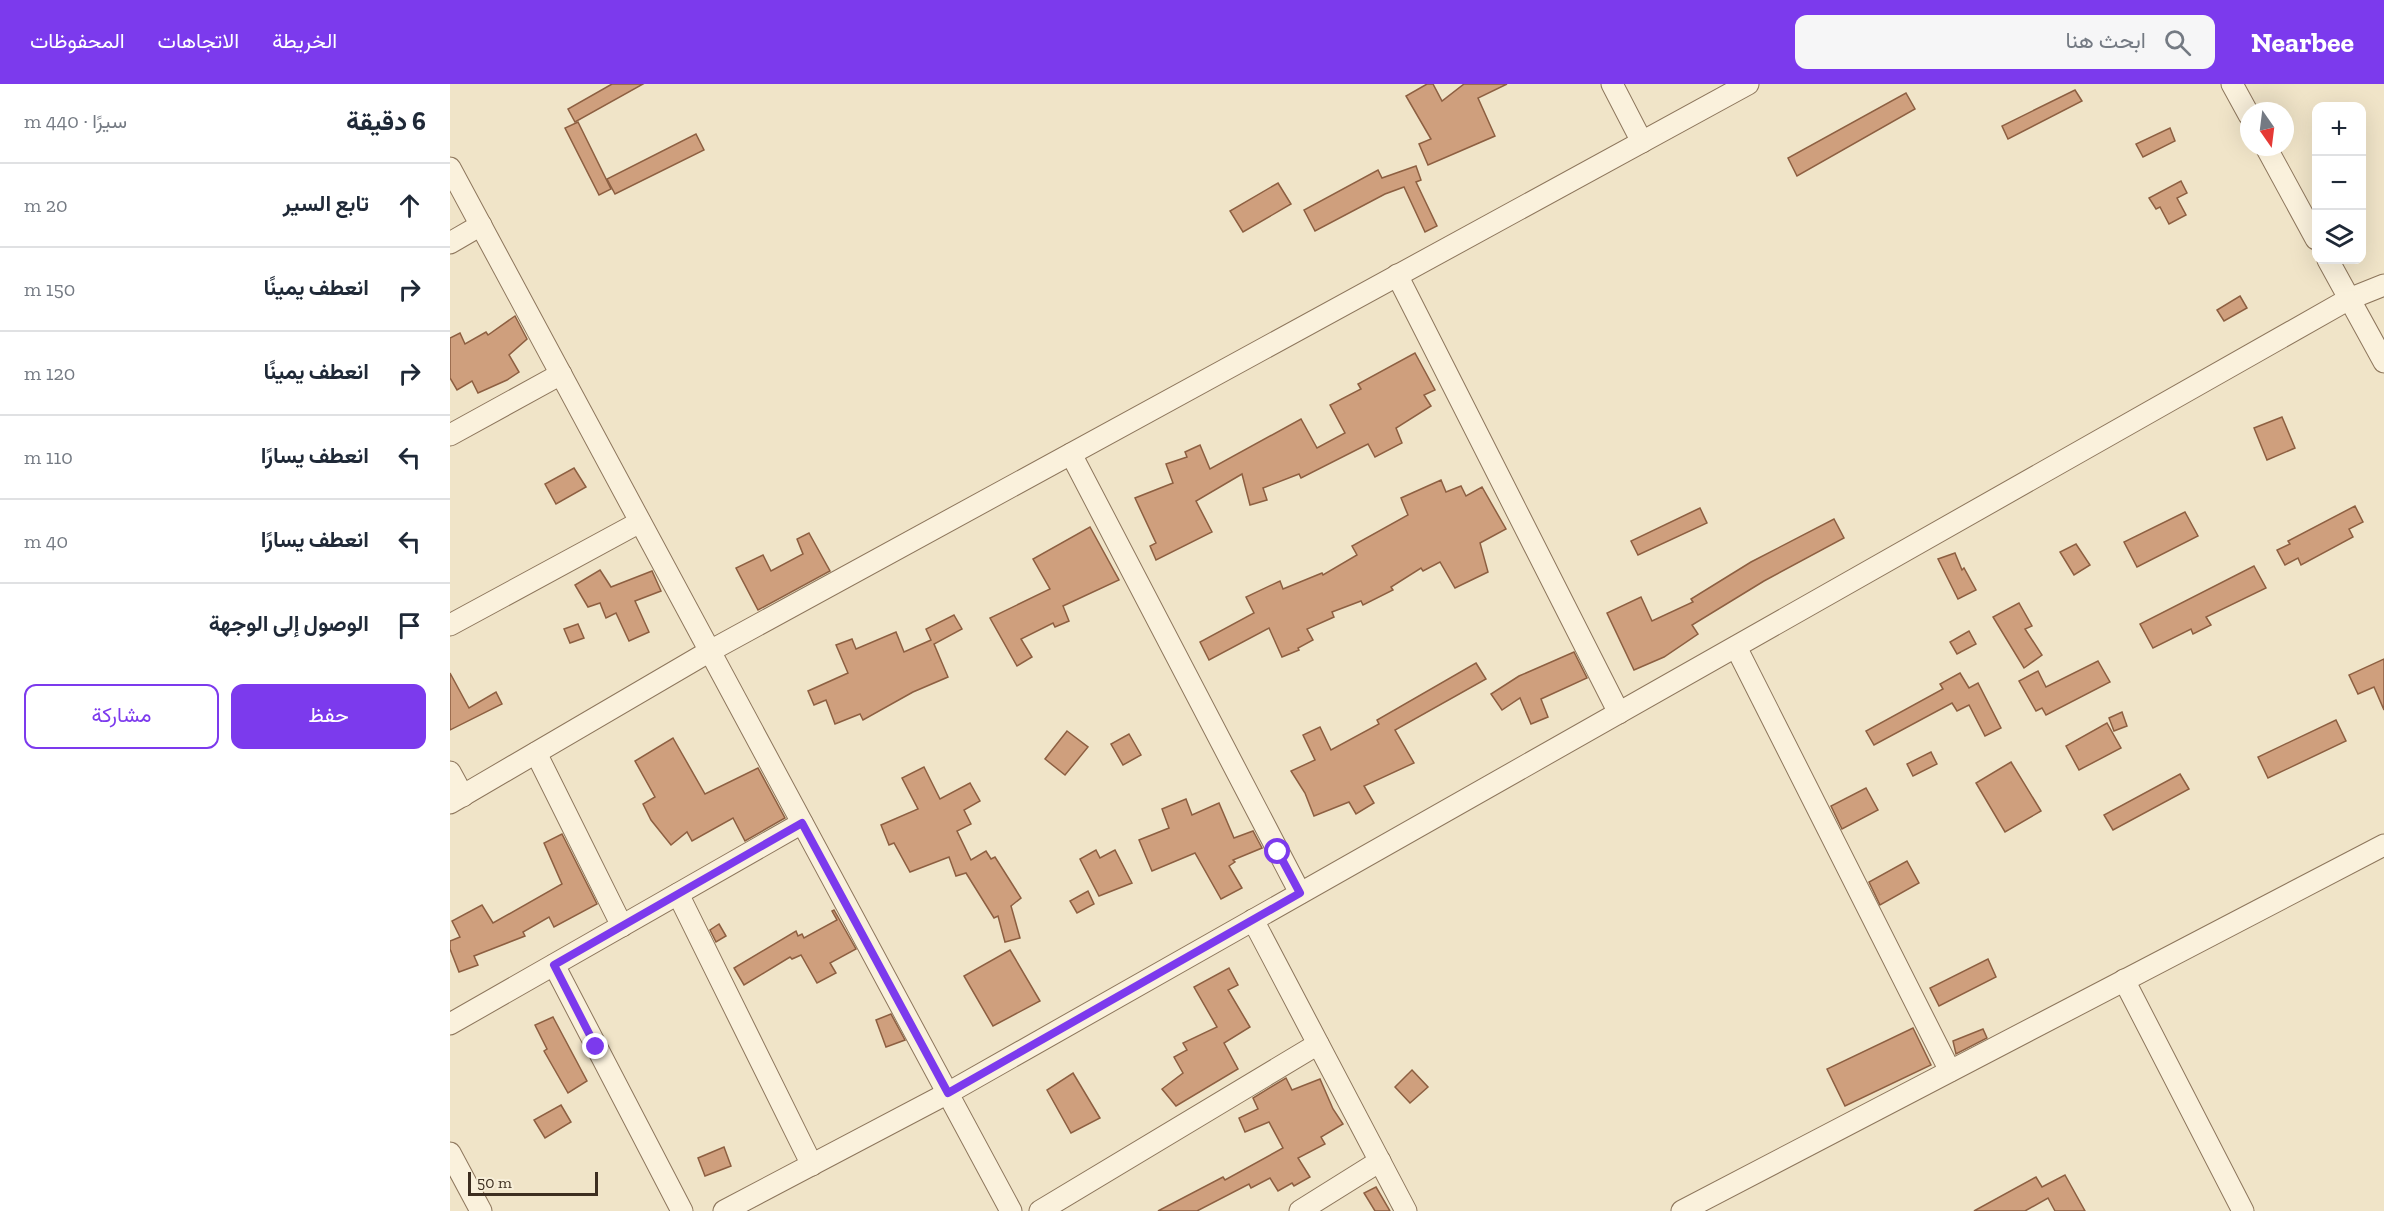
<!DOCTYPE html>
<html lang="ar">
<meta charset="utf-8">
<style>
body{margin:0;font-family:"Zilla Slab",Vazirmatn,serif;background:#f6f6f7;color:#1f2937;direction:rtl}
.controls{position:absolute;right:18px;top:18px;display:grid;overflow:hidden;border-radius:12px;box-shadow:0 6px 24px #0002}
.controls button{width:54px;height:54px;display:grid;place-items:center;padding:0;border:0;border-bottom:2px solid #e0e1e3;background:#fff;color:#1f2937;font:30px sans-serif}
.compass{position:absolute;left:1790px;top:18px;width:54px;height:54px;border-radius:50%;background:#fff;box-shadow:0 6px 24px #0002;rotate:166deg}
.scale{position:absolute;left:18px;bottom:15px;width:130px;box-sizing:border-box;padding-left:6px;border:3px solid #3d2e20;border-top:0;font-size:16px;line-height:21px;white-space:nowrap;color:#3d2e20;-webkit-text-stroke:4px #f7eed8;paint-order:stroke}
.stop{position:absolute;width:18px;height:18px;margin:-14px;border:4px solid #7c3aed;border-radius:50%;background:#fff}
.stop.end{background:#7c3aed;border-color:#fff;box-shadow:0 2px 6px #0008}
.list{margin:0;padding:0;list-style:none}
h2{display:flex;justify-content:space-between;align-items:center;height:78px;margin:0;padding:0 24px;font-size:26px}
h2 small{font-size:20px;font-weight:400;color:#747a83}
.list li{display:grid;grid-template-columns:39px 1fr auto;gap:18px;align-items:center;box-sizing:border-box;height:84px;padding:0 24px;border-top:2px solid #e0e1e3}
.list b{display:block;font-size:22px;white-space:nowrap}
.list em{font-size:20px;font-style:normal;color:#747a83}
.actions{display:flex;gap:12px;padding:18px 24px}
.actions a{flex:1;padding:14px 0;border:2px solid #7c3aed;border-radius:12px;text-align:center;font-size:21px;color:#7c3aed}
.actions .main{background:#7c3aed;color:#fff}
.icon{flex:none;width:33px;height:33px;fill:none;stroke:currentColor;stroke-width:2;stroke-linecap:round;stroke-linejoin:round}
.map{position:relative;flex:none;width:1934px;height:1127px;overflow:hidden;direction:ltr}
header{display:flex;align-items:center;gap:36px;box-sizing:border-box;height:84px;padding:0 30px;background:#7c3aed;color:#fff}
header strong{font-size:28px}
nav{display:flex;gap:33px;margin-inline-start:auto;font-size:21px}
.search{width:420px;height:54px;background:#f6f6f7;display:flex;align-items:center;gap:15px;box-sizing:border-box;padding:0 21px;border-radius:12px;color:#747a83;font-size:22px}
main{display:flex}
aside{flex:1;background:#fff}
.map>svg:first-child{display:block}
.building{fill:#cf9f7d;stroke:#8d5f41;stroke-width:1.5}
.lines{fill:none;stroke-linecap:round;stroke-linejoin:round}
.minor-casing{stroke:#8d765c;stroke-width:23}
.minor{stroke:#faf1dc;stroke-width:21}
.route{stroke:#7c3aed;stroke-width:8}
</style>
<header>
<strong>Nearbee</strong>
<div class="search"><svg class="icon" aria-label="search" viewBox="0 0 24 24"><circle cx="10" cy="10" r="6"/><path d="M15 15l6 6"/></svg>ابحث هنا</div>
<nav><a>الخريطة</a><a>الاتجاهات</a><a>المحفوظات</a></nav>
</header>
<main>
<div class="map">
<svg width="1934" height="1127" viewBox="0 0 1934 1127">
<rect width="100%" height="100%" fill="#f0e4c8"/>
<!-- building -->
<g class="building">
<polygon points="162,0 193,0 125,38 118,25"/>
<polygon points="977,0 983,0 992,17 1014,0 1057,0 1028,14 1045,52 978,81 969,60 981,55 956,12"/>
<polygon points="1625,6 1632,17 1558,55 1552,42"/>
<polygon points="1456,9 1465,25 1347,92 1338,74"/>
<polygon points="128,38 161,105 149,111 115,44"/>
<polygon points="1720,44 1725,57 1693,73 1686,60"/>
<polygon points="246,50 254,66 165,110 157,95"/>
<polygon points="966,82 971,96 966,98 987,142 975,148 954,103 935,110 865,147 854,126 928,86 932,94"/>
<polygon points="1731,97 1737,109 1727,114 1736,131 1719,140 1710,123 1706,125 1699,114"/>
<polygon points="828,99 841,120 793,148 780,127"/>
<polygon points="1790,212 1797,224 1774,237 1767,226"/>
<polygon points="65,232 77,255 59,271 69,288 57,296 28,309 22,297 7,306 0,294 0,254 10,249 15,260 36,248 38,251"/>
<polygon points="965,269 985,306 974,311 981,322 946,344 952,359 925,373 918,360 851,394 849,390 813,404 817,416 800,421 792,390 746,417 762,448 706,476 700,462 706,459 685,414 723,399 716,380 737,373 735,368 750,361 760,385 851,335 867,364 895,349 880,321 911,305 908,300"/>
<polygon points="1832,333 1845,364 1817,376 1804,344"/>
<polygon points="124,384 136,403 106,420 95,400"/>
<polygon points="991,396 996,408 1011,402 1016,412 1032,403 1056,445 1030,459 1038,488 1005,504 990,478 973,487 971,484 941,503 943,506 913,521 911,517 882,528 884,533 857,545 863,556 848,564 849,566 832,573 819,544 759,576 750,558 804,529 796,513 830,497 833,505 872,489 873,491 907,471 902,462 958,431 951,414"/>
<polygon points="1905,422 1913,438 1899,445 1903,453 1851,481 1848,474 1835,481 1827,466 1840,460 1838,457"/>
<polygon points="1250,424 1257,439 1188,471 1181,457"/>
<polygon points="1735,428 1748,452 1687,483 1674,458"/>
<polygon points="1384,435 1394,454 1314,497 1242,541 1248,550 1214,573 1184,586 1157,529 1191,513 1202,537 1243,518 1241,515 1301,478"/>
<polygon points="640,443 669,496 613,522 619,537 605,543 603,539 571,555 582,573 567,582 540,534 600,505 583,475"/>
<polygon points="359,449 380,487 308,526 286,484 313,471 321,487 353,470 347,455"/>
<polygon points="1626,460 1640,481 1624,491 1610,468"/>
<polygon points="1505,469 1512,486 1514,484 1526,506 1508,515 1488,475"/>
<polygon points="1804,482 1816,504 1756,533 1761,541 1743,550 1741,545 1703,564 1690,540"/>
<polygon points="150,486 161,503 202,487 211,507 185,517 199,548 179,557 166,529 156,534 150,519 138,523 125,501"/>
<polygon points="1569,519 1582,542 1575,545 1592,571 1574,584 1543,533"/>
<polygon points="504,531 512,545 484,560 498,593 463,608 413,636 410,630 385,640 376,616 364,621 358,607 398,589 386,561 402,555 406,565 446,548 454,568 481,556 476,545"/>
<polygon points="128,540 134,554 120,559 114,545"/>
<polygon points="1519,547 1526,560 1507,570 1500,558"/>
<polygon points="1124,568 1137,594 1091,615 1098,633 1081,640 1070,614 1052,626 1041,610 1069,592"/>
<polygon points="1934,575 1934,626 1924,603 1908,610 1899,591"/>
<polygon points="1648,577 1660,598 1596,631 1592,624 1586,627 1569,597 1588,587 1596,603"/>
<polygon points="1026,579 1036,595 945,646 964,679 914,702 924,719 906,730 899,718 864,732 855,709 841,687 865,676 853,651 870,643 881,666 929,640 927,636"/>
<polygon points="0,589 19,624 46,608 52,620 0,646"/>
<polygon points="1510,589 1519,604 1528,599 1551,644 1535,652 1519,621 1507,627 1502,619 1424,661 1416,647 1493,605 1490,600"/>
<polygon points="1672,628 1677,642 1664,647 1659,634"/>
<polygon points="1886,636 1896,657 1818,694 1808,673"/>
<polygon points="1657,639 1671,664 1629,686 1616,662"/>
<polygon points="617,647 638,663 615,691 595,675"/>
<polygon points="679,650 691,671 673,681 661,660"/>
<polygon points="223,654 255,710 308,684 335,734 295,757 283,734 242,757 237,748 221,761 201,736 193,720 205,713 185,677"/>
<polygon points="1481,668 1487,680 1463,692 1457,680"/>
<polygon points="1561,678 1591,727 1555,748 1526,699"/>
<polygon points="474,683 490,715 520,699 530,717 514,726 521,740 507,747 521,776 536,767 541,775 545,773 571,814 561,822 570,854 555,858 548,832 544,834 516,789 506,792 499,773 460,788 444,759 439,761 431,741 468,725 452,694"/>
<polygon points="1730,690 1739,705 1663,746 1654,731"/>
<polygon points="1416,704 1428,726 1392,745 1381,722"/>
<polygon points="736,715 742,731 769,719 784,754 803,747 812,764 783,776 785,778 779,782 792,804 771,815 745,769 702,787 689,756 719,744 712,725"/>
<polygon points="112,750 147,820 104,843 99,833 73,848 75,852 24,872 28,881 9,888 0,865 0,857 10,853 2,837 32,821 43,839 112,800 94,759"/>
<polygon points="646,766 650,774 665,766 682,799 649,812 630,775"/>
<polygon points="1457,777 1469,799 1430,821 1419,798"/>
<polygon points="638,807 644,820 627,829 620,817"/>
<polygon points="384,826 406,865 380,879 386,889 367,899 351,871 342,875 340,873 294,901 284,884 346,847 348,852 352,850 354,854 387,836 382,827"/>
<polygon points="269,840 276,852 266,858 260,846"/>
<polygon points="560,866 590,917 543,942 514,892"/>
<polygon points="1538,875 1546,893 1489,922 1480,904"/>
<polygon points="779,884 788,901 778,906 800,943 774,959 788,985 726,1022 712,1005 733,989 724,973 737,966 733,959 767,943 744,903"/>
<polygon points="441,930 455,956 436,963 426,936"/>
<polygon points="103,933 137,997 118,1009 94,967 97,965 85,941"/>
<polygon points="1463,944 1481,981 1395,1022 1377,985"/>
<polygon points="1533,945 1537,954 1506,970 1503,957"/>
<polygon points="962,986 978,1003 960,1019 945,1003"/>
<polygon points="623,989 650,1034 621,1049 597,1006"/>
<polygon points="836,994 842,1006 870,995 883,1025 893,1040 871,1053 875,1060 848,1074 860,1093 844,1102 842,1099 828,1107 820,1094 801,1104 799,1100 747,1127 708,1127 773,1093 775,1096 833,1064 819,1038 795,1048 789,1034 808,1025 803,1014"/>
<polygon points="111,1021 121,1038 95,1054 84,1036"/>
<polygon points="274,1063 281,1082 255,1092 248,1074"/>
<polygon points="1615,1091 1635,1127 1605,1127 1598,1114 1575,1127 1524,1127 1586,1093 1592,1103"/>
<polygon points="926,1103 940,1127 925,1127 914,1109"/>
</g>
<g class="lines">
<!-- minor casing -->
<g class="minor-casing">
<g id="minor">
<polyline points="1162,0 1192,58"/>
<polyline points="1782,0 1799,31"/>
<polyline points="1816,63 1866,155"/>
<polyline points="0,84 561,1127"/>
<polyline points="0,159 31,141"/>
<polyline points="1878,176 1934,278"/>
<polyline points="947,191 1169,629"/>
<polyline points="0,351 111,290"/>
<polyline points="621,370 850,809"/>
<polyline points="0,541 190,438"/>
<polyline points="1286,563 1500,987"/>
<polyline points="86,669 172,842"/>
<polyline points="0,688 13,712"/>
<polyline points="0,719 260,567 1298,0"/>
<polyline points="228,810 362,1081"/>
<polyline points="803,836 956,1127"/>
<polyline points="104,881 232,1127"/>
<polyline points="1674,896 1793,1127"/>
<polyline points="0,940 352,739"/>
<polyline points="0,1069 31,1127"/>
<polyline points="274,1127 498,1009 1899,215 1934,201"/>
<polyline points="590,1127 868,960"/>
<polyline points="850,1127 930,1077"/>
<polyline points="1232,1127 1934,761"/>
</g>
</g>
<!-- minor -->
<use href="#minor" class="minor"/>
</g>
<g class="lines">
<!-- route -->
<polyline class="route" points="146,963 104,881 352,739 498,1009 850,809 828,768"/>
</g>
</svg>
<div class="controls">
<button>+</button>
<button>−</button>
<button><svg class="icon" aria-label="layers" viewBox="0 0 24 24"><path d="M12 4l9 5-9 5-9-5zM3 14l9 5 9-5"/></svg></button>
</div>
<svg class="compass" viewBox="-18 -18 36 36"><path d="M0-13l5 13h-10z" fill="#e53935"/><path d="M0 13l5-13h-10z" fill="#747a83"/></svg>
<div class="scale">50 m</div>
<div class="stop" style="left:828px;top:768px"></div>
<div class="stop end" style="left:146px;top:963px"></div>
</div>
<aside>
<h2>6 دقيقة<small>سيرًا · 440 m</small></h2>
<ul class="list">
<li><svg class="icon" aria-label="ahead" viewBox="0 0 24 24"><path d="M12 20V5M6 11l6-6 6 6"/></svg><div><b>تابع السير</b></div><em>20 m</em></li>
<li><svg class="icon" aria-label="right" viewBox="0 0 24 24"><path d="M7 20v-9h11M14 6l5 5-5 5"/></svg><div><b>انعطف يمينًا</b></div><em>150 m</em></li>
<li><svg class="icon" aria-label="right" viewBox="0 0 24 24"><path d="M7 20v-9h11M14 6l5 5-5 5"/></svg><div><b>انعطف يمينًا</b></div><em>120 m</em></li>
<li><svg class="icon" aria-label="left" viewBox="0 0 24 24"><path d="M17 20v-9H6M10 6l-5 5 5 5"/></svg><div><b>انعطف يسارًا</b></div><em>110 m</em></li>
<li><svg class="icon" aria-label="left" viewBox="0 0 24 24"><path d="M17 20v-9H6M10 6l-5 5 5 5"/></svg><div><b>انعطف يسارًا</b></div><em>40 m</em></li>
<li><svg class="icon" aria-label="arrive" viewBox="0 0 24 24"><path d="M6 21V4h12l-3 4 3 4H6"/></svg><div><b>الوصول إلى الوجهة</b></div></li>
</ul>
<div class="actions"><a class="main">حفظ</a><a>مشاركة</a></div>
</aside>
</main>
